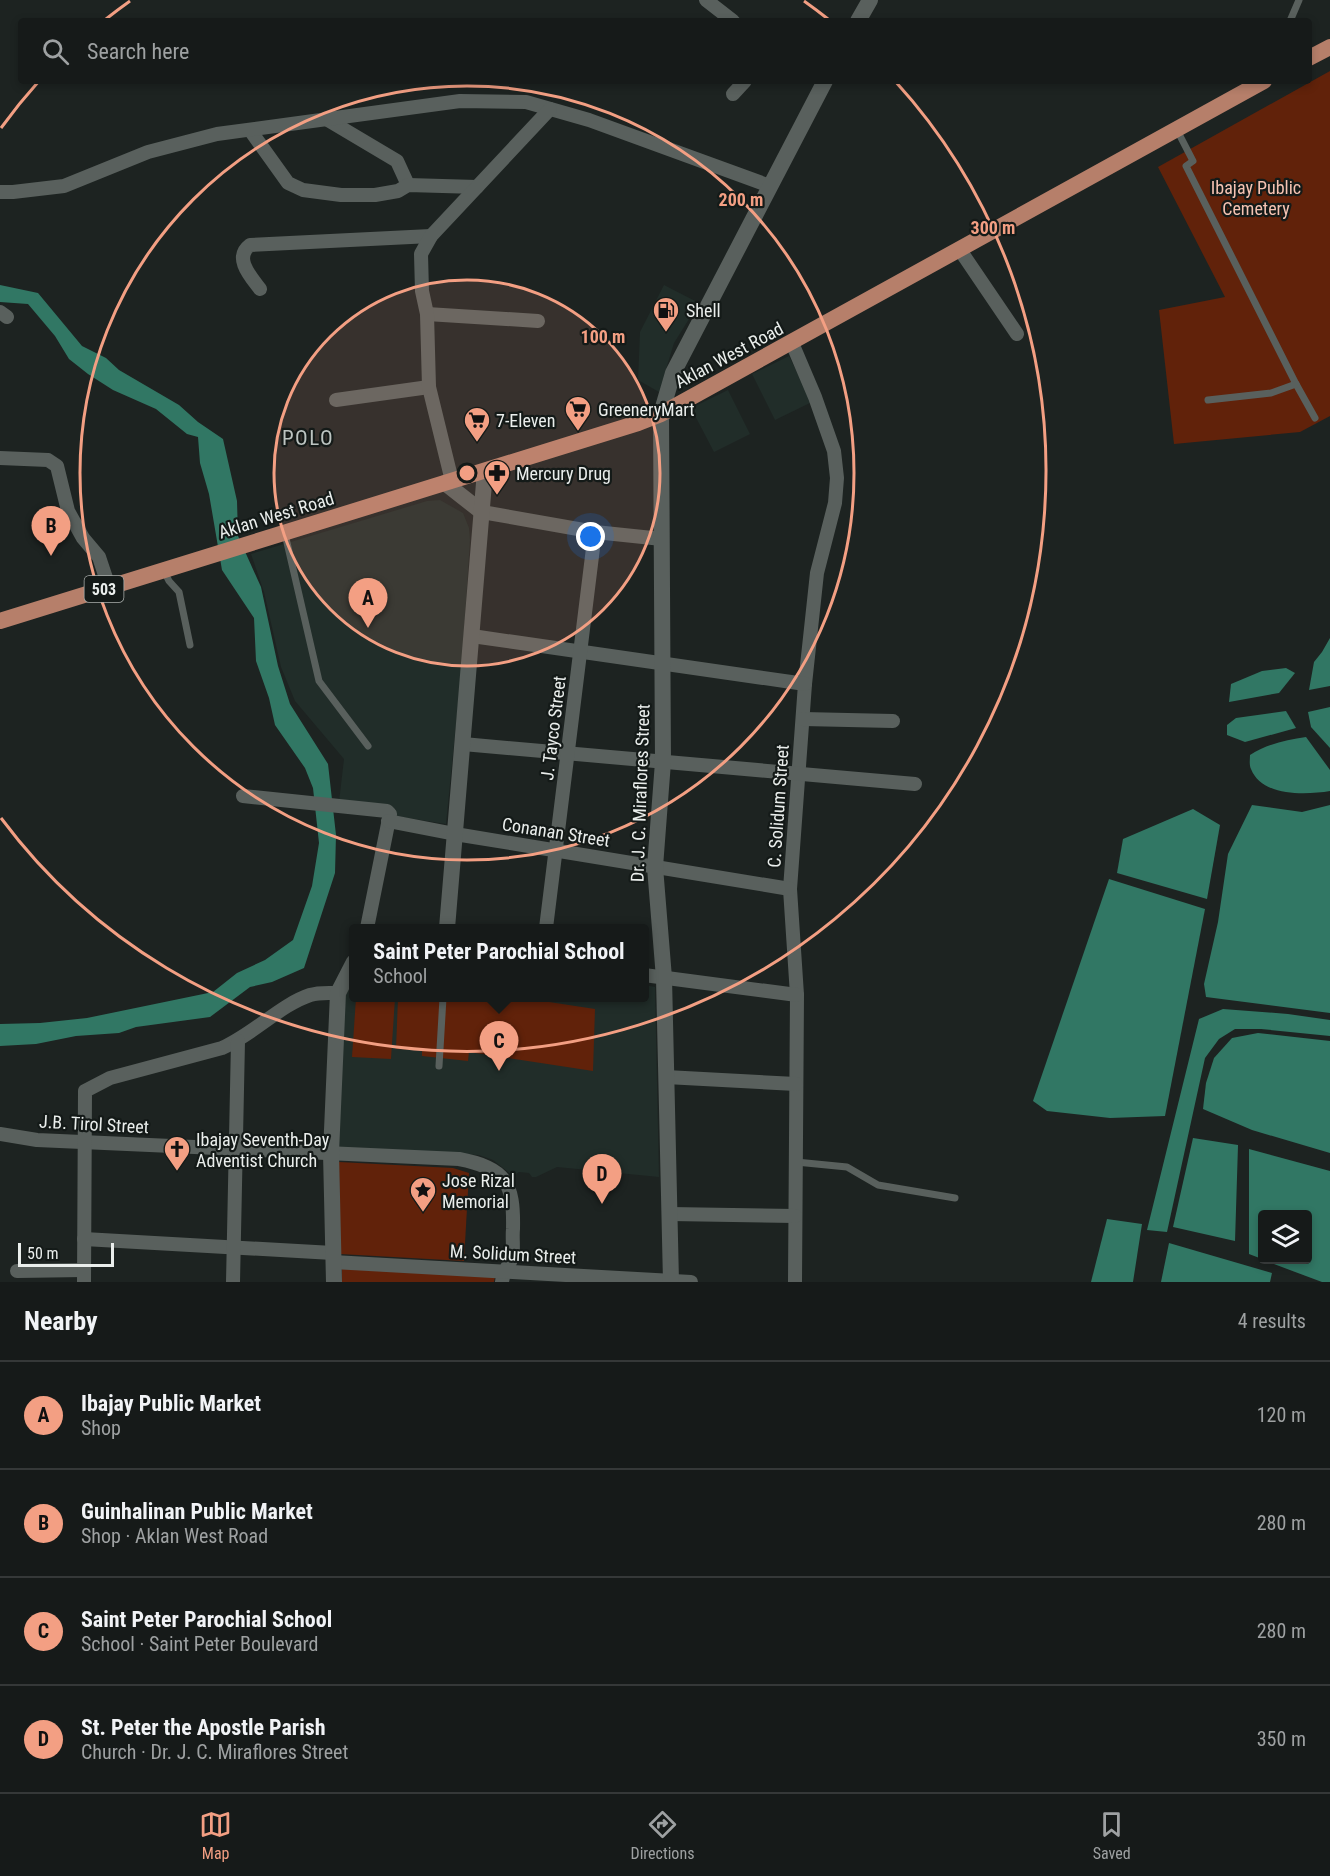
<!DOCTYPE html>
<meta charset="utf-8">
<style>
body{margin:0;font-family:"Roboto Condensed",sans-serif;background:#232726;color:#f1f3f6}
.controls{position:absolute;right:18px;bottom:18px;display:grid;overflow:hidden;border-radius:6px;box-shadow:0 3px 9px #0003}
.controls button{width:54px;height:54px;display:grid;place-items:center;padding:0;border:0;border-bottom:2px solid #353838;background:#161a19;color:#f1f3f6;font:30px sans-serif}
.scale{position:absolute;left:18px;bottom:15px;width:96px;box-sizing:border-box;padding-left:6px;border:3px solid #eaeeec;border-top:0;font-size:16px;line-height:21px;white-space:nowrap;color:#eaeeec;-webkit-text-stroke:4px #141a18;paint-order:stroke}
.you{position:absolute;left:591px;top:537px;width:21px;height:21px;margin:-15px;border:4px solid #fff;border-radius:50%;background:#1a73e8;box-shadow:0 0 0 9px #1a73e833}
.badge{display:grid;place-items:center;width:39px;height:39px;border-radius:50%;background:#f39f83;color:#111;font-size:20px;font-weight:700}
.pin{position:absolute;translate:-50% -50px;filter:drop-shadow(0 2px 3px #0008)}
.pin::after{content:'';position:absolute;top:32px;width:21px;height:18px;background:inherit;clip-path:polygon(0 0,100% 0,50% 100%)}
.popup{position:absolute;left:349px;top:924px;width:300px;height:78px;box-sizing:border-box;display:grid;place-content:center;border-radius:6px;background:#161a19;filter:drop-shadow(0 2px 4px #0005);font-size:20px;white-space:nowrap;color:#9ea1a2}
.popup b{font-size:22px;color:#f1f3f6}
.popup::after{content:'';position:absolute;left:50%;top:100%;margin-left:-12px;border:12px solid transparent;border-top-color:#161a19}
.list{margin:0;padding:0;list-style:none}
h2{display:flex;justify-content:space-between;align-items:center;height:78px;margin:0;padding:0 24px;font-size:26px}
h2 small{font-size:20px;font-weight:400;color:#9ea1a2}
.list li{display:grid;grid-template-columns:39px 1fr auto;gap:18px;align-items:center;box-sizing:border-box;height:108px;padding:0 24px;border-top:2px solid #353838}
.list b{display:block;font-size:22px;white-space:nowrap}
.list p{margin:0;font-size:20px;white-space:nowrap;color:#9ea1a2}
.list em{font-size:20px;font-style:normal;color:#9ea1a2}
.icon{flex:none;width:33px;height:33px;fill:none;stroke:currentColor;stroke-width:2;stroke-linecap:round;stroke-linejoin:round}
.map{position:relative;flex:none;width:1330px;height:1282px;overflow:hidden}
.search{position:absolute;background:#161a19;box-shadow:0 3px 9px #0003;left:18px;right:18px;top:18px;height:66px;display:flex;align-items:center;gap:15px;box-sizing:border-box;padding:0 21px;border-radius:6px;color:#9ea1a2;font-size:22px}
.sheet{height:510px;background:#161a19}
nav{display:flex;justify-content:space-around;align-items:center;box-sizing:border-box;height:84px;border-top:2px solid #353838;background:#161a19;font-size:16px;color:#9ea1a2}
nav a{display:grid;justify-items:center;gap:3px}
nav .on{color:#f39f83}
.map>svg:first-child{display:block}
.built{fill:#212d29}
.green{fill:#61220a}
.water{fill:#317764}
.lines{fill:none;stroke-linecap:round;stroke-linejoin:round}
.service{stroke:#59605d;stroke-width:7}
.minor{stroke:#59605d;stroke-width:14}
.tertiary{stroke:#59605d;stroke-width:16}
.primary{stroke:#b67f6a;stroke-width:16}
.ring{fill:none;stroke:#f39f83;stroke-width:3}
.labels{text-anchor:middle;dominant-baseline:central;stroke-width:4.5;stroke-linejoin:round;paint-order:stroke}
.shield{fill:#141a18;stroke:#aaaeac;stroke-width:1.5}
.shield-label{font-size:16px;font-weight:bold;fill:#eaeeec}
.park-label{font-size:18px;fill:#f6c3b2;stroke:#141a18}
.poi-label{font-size:18px;fill:#eaeeec;stroke:#141a18;text-anchor:start}
.street-label{font-size:18px;fill:#eaeeec;stroke:#141a18}
.quarter-label{font-size:21px;letter-spacing:1.5px;fill:#bcc4c1;stroke:#141a18}
.centre{fill:#f39f83;stroke:#141a18;stroke-width:3}
.ring-label{font-size:18px;text-anchor:middle;font-weight:bold;fill:#f39f83;stroke:#141a18;stroke-width:4.5;stroke-linejoin:round;paint-order:stroke}
</style>
<div class="map">
<svg width="1330" height="1282" viewBox="0 0 1330 1282">
<rect width="100%" height="100%" fill="#1d2321"/>
<!-- built -->
<g class="built">
<polygon points="664,285 699,303 674,343 659,392 638,380 640,332"/>
<polygon points="789,356 812,402 775,420 752,374"/>
<polygon points="728,390 750,434 714,452 691,408"/>
<polygon points="440,500 463,513 469,528 470,540 462,664 446,824 395,816 396,809 339,802 344,759 295,701 281,667 264,592 251,554 427,501"/>
<polygon points="353,975 354,998 644,998 645,985 655,987 659,1177 557,1167 536,1177 532,1177 529,1173 519,1172 513,1176 493,1160 479,1155 338,1149 345,993"/>
</g>
<!-- green -->
<g class="green">
<polygon points="1330,71 1330,416 1300,432 1174,444 1159,310 1225,297 1158,167"/>
<polygon points="356,998 395,998 391,1059 352,1057"/>
<polygon points="398,998 523,998 595,1009 593,1071 469,1052 468,1061 422,1056 422,1050 396,1049"/>
<polygon points="339,1162 453,1168 469,1173 464,1261 340,1254"/>
<polygon points="342,1267 495,1276 494,1282 342,1282"/>
</g>
<!-- water -->
<g class="water">
<polygon points="0,285 38,293 82,346 106,358 119,370 179,405 198,422 223,439 237,501 238,536 261,587 278,666 290,704 328,764 336,835 335,873 304,968 272,982 250,987 210,1017 136,1027 119,1033 76,1036 36,1044 0,1046 0,1024 40,1023 87,1018 213,992 237,973 265,960 293,940 312,886 319,843 313,788 305,768 275,725 269,698 256,661 254,618 222,570 209,494 200,463 198,437 187,434 156,409 113,390 88,374 69,359 55,336 28,304 0,302"/>
<polygon points="1330,638 1330,686 1309,690 1314,662 1322,652"/>
<polygon points="1286,668 1295,673 1279,693 1229,702 1231,684 1262,671"/>
<polygon points="1330,707 1330,748 1311,727 1308,712"/>
<polygon points="1286,711 1296,728 1245,742 1227,735 1227,725 1236,718"/>
<path d="M1306 737 1330 770V791C1306 795 1262 797 1251 769 1249 765 1250 759 1250 755 1267 744 1286 740 1306 737Z"/>
<polygon points="1252,805 1302,812 1330,805 1330,1013 1206,997 1204,984 1218,922 1228,854"/>
<polygon points="1193,809 1220,825 1207,899 1117,873 1123,839"/>
<polygon points="1109,879 1205,909 1165,1116 1110,1118 1047,1111 1033,1101"/>
<polygon points="1223,1009 1288,1014 1330,1020 1330,1036 1261,1029 1235,1029 1219,1039 1205,1058 1167,1232 1147,1230 1199,1019"/>
<polygon points="1258,1033 1330,1041 1330,1153 1252,1130 1203,1109 1206,1083 1214,1058 1232,1038"/>
<polygon points="1193,1138 1238,1145 1235,1241 1173,1227"/>
<polygon points="1249,1149 1330,1171 1330,1282 1322,1282 1263,1260 1308,1260 1308,1214 1262,1214 1262,1259 1249,1254"/>
<polygon points="1107,1219 1142,1224 1133,1282 1091,1282"/>
<polygon points="1169,1243 1272,1273 1270,1282 1161,1282"/>
</g>
<g class="lines">
<!-- service -->
<g class="service">
<polyline points="1290,21 1299,0"/>
<polyline points="1177,130 1193,161 1186,166 1296,384 1315,418"/>
<polyline points="1208,400 1271,393 1296,384"/>
<polyline points="285,534 319,681 368,746"/>
<polyline points="164,571 169,581 179,592 190,645"/>
<polyline points="439,1066 443,998"/>
<polyline points="796,1162 847,1167 878,1185 955,1198"/>
</g>
<!-- minor -->
<g class="minor">
<polyline points="706,0 733,21"/>
<polyline points="733,94 745,81"/>
<polyline points="328,120 397,161 408,185"/>
<polyline points="250,130 288,183 303,190 341,195 375,195 398,191 408,185 477,187"/>
<polyline points="0,192 13,192 64,186 148,152 217,134 460,101 526,102 589,120 770,186"/>
<polyline points="960,250 1017,334"/>
<path d="M260 289C251 277 233 258 250 245L431 236"/>
<polyline points="0,312 7,317"/>
<polyline points="427,314 538,321"/>
<polyline points="792,343 815,397 834,451 837,478 835,503 817,573 805,684 790,889 797,995 795,1282"/>
<polyline points="336,400 429,387"/>
<polyline points="0,458 48,460 57,466 68,511 83,538 99,557 109,587"/>
<polyline points="452,481 429,387 427,314 422,291 421,254 431,236 550,109"/>
<polyline points="482,512 595,532 662,539"/>
<polyline points="472,636 805,684"/>
<polyline points="803,719 893,721"/>
<polyline points="463,744 915,784"/>
<polyline points="243,796 387,811 390,814 367,928"/>
<polyline points="388,821 455,834 790,889"/>
<polyline points="546,928 595,532"/>
<polyline points="644,975 797,995"/>
<polyline points="666,1077 796,1084"/>
<path d="M0 1134 37 1140 459 1159C506 1168 514 1183 513 1229 512 1238 514 1249 512 1257 509 1267 503 1270 502 1282"/>
<polyline points="670,1214 795,1216"/>
<polyline points="84,1239 333,1253"/>
<polyline points="333,1262 691,1282"/>
<polyline points="17,1271 84,1270"/>
<path d="M84 1282 85 1091 110 1078 222 1048C254 1034 280 1005 310 995 319 992 329 993 338 993"/>
<polyline points="233,1282 238,1041"/>
</g>
<!-- tertiary -->
<g class="tertiary">
<polyline points="858,21 870,0"/>
<polyline points="445,483 482,512"/>
<polyline points="447,928 485,471"/>
<polyline points="334,1282 331,1153 338,993 354,962"/>
<polyline points="671,1282 664,978 655,867 663,762 661,414 673,373 825,81"/>
</g>
<!-- primary -->
<g class="primary">
<polyline points="1309,58 1330,47"/>
<polyline points="0,621 638,423 661,414 1264,81"/>
</g>
</g>
<!-- distance rings -->
<circle cx="467" cy="473" r="193" fill="#f39f83" fill-opacity=".12"/>
<g class="ring">
<circle cx="467" cy="473" r="193"/>
<circle cx="467" cy="473" r="387"/>
<path d="M1 128A580 580 0 0 1 39 81M106 19A580 580 0 0 1 130 1M804 1A580 580 0 0 1 828 19M895 81A580 580 0 1 1 1 818"/>
</g>
<!-- icons -->
<defs>
<g id="fuel-pin" transform="scale(1.35)"><path d="M0 17L-7.5 6A9.5 9.5 0 1 1 7.5 6Z" fill="#f39f83" stroke="#141a18"/><path d="M-5.5-6h7V0h2V4h1.3V-2.5L3-4.5l.8-.8L6-3V5H2.5V1h-1V6h-7ZM-4.2-4.7v3.2H.2V-4.7Z" fill="#111"/></g>
<g id="supermarket-pin" transform="scale(1.35)"><path d="M0 17L-7.5 6A9.5 9.5 0 1 1 7.5 6Z" fill="#f39f83" stroke="#141a18"/><path d="M-6-5.5h2.5l.6 2H6L4.5 2H-2.5L-4.4-4H-6ZM-1.5 3.2a1.3 1.3 0 1 0 .1 0ZM3 3.2a1.3 1.3 0 1 0 .1 0Z" fill="#111"/></g>
<g id="pharmacy-pin" transform="scale(1.35)"><path d="M0 17L-7.5 6A9.5 9.5 0 1 1 7.5 6Z" fill="#f39f83" stroke="#141a18"/><path d="M-2-6h4v4h4v4h-4v4h-4v-4h-4v-4h4Z" fill="#111"/></g>
<g id="church-pin" transform="scale(1.35)"><path d="M0 17L-7.5 6A9.5 9.5 0 1 1 7.5 6Z" fill="#f39f83" stroke="#141a18"/><path d="M-1.2-6h2.4v3.5h3.3v2.4h-3.3V6h-2.4V-.1h-3.3v-2.4h3.3Z" fill="#111"/></g>
<g id="sight-pin" transform="scale(1.35)"><path d="M0 17L-7.5 6A9.5 9.5 0 1 1 7.5 6Z" fill="#f39f83" stroke="#141a18"/><path d="M0-6L1.8-2.2L6-1.7L2.9 1.2L3.7 5.4L0 3.3L-3.7 5.4L-2.9 1.2L-6-1.7L-1.8-2.2Z" fill="#111"/></g>
</defs>
<g fill-rule="evenodd">
<use href="#fuel-pin" x="666" y="310"/>
<use href="#supermarket-pin" x="578" y="409"/>
<use href="#supermarket-pin" x="477" y="420"/>
<use href="#pharmacy-pin" x="497" y="473"/>
<use href="#church-pin" x="177" y="1149"/>
<use href="#sight-pin" x="423" y="1190"/>
</g>
<g class="labels">
<!-- shield labels -->
<rect class="shield" x="84.5" y="576" width="39" height="26" rx="4.5"/>
<g class="shield-label">
<text x="104" y="589">503</text>
</g>
<!-- park labels -->
<g class="park-label">
<text x="1256" y="187">Ibajay Public<tspan x="1256" dy="21">Cemetery</tspan></text>
</g>
<!-- poi labels -->
<g class="poi-label">
<text x="686" y="310">Shell</text>
<text x="598" y="409">GreeneryMart</text>
<text x="496" y="420">7-Eleven</text>
<text x="516" y="473">Mercury Drug</text>
<text x="196" y="1139">Ibajay Seventh-Day<tspan x="196" dy="21">Adventist Church</tspan></text>
<text x="442" y="1180">Jose Rizal<tspan x="442" dy="21">Memorial</tspan></text>
</g>
<!-- street labels -->
<g class="street-label">
<text transform="translate(729 355) rotate(-28)">Aklan West Road</text>
<text transform="translate(276 515) rotate(-17)">Aklan West Road</text>
<text transform="translate(553 728) rotate(-83)">J. Tayco Street</text>
<text transform="translate(640 793) rotate(-88)">Dr. J. C. Miraflores Street</text>
<text transform="translate(778 806) rotate(-86)">C. Solidum Street</text>
<text transform="translate(556 832) rotate(9)">Conanan Street</text>
<text transform="translate(94 1124) rotate(3)">J.B. Tirol Street</text>
<text transform="translate(513 1254) rotate(3)">M. Solidum Street</text>
</g>
<!-- quarter labels -->
<g class="quarter-label">
<text x="308" y="438">POLO</text>
</g>
</g>
<circle cx="467" cy="473" r="9" class="centre"/>
<g class="ring-label">
<text x="741" y="206">200 m</text>
<text x="993" y="234">300 m</text>
<text x="603" y="343">100 m</text>
</g>
</svg>
<div class="controls">
<button><svg class="icon" aria-label="layers" viewBox="0 0 24 24"><path d="M12 4l9 5-9 5-9-5zM3 14l9 5 9-5"/></svg></button>
</div>
<div class="scale">50 m</div>
<div class="you"></div>
<div class="pin badge" style="left:368px;top:628px">A</div>
<div class="pin badge" style="left:51px;top:556px">B</div>
<div class="pin badge" style="left:499px;top:1071px">C</div>
<div class="popup"><b>Saint Peter Parochial School</b>School</div>
<div class="pin badge" style="left:602px;top:1204px">D</div>
<div class="search"><svg class="icon" aria-label="search" viewBox="0 0 24 24"><circle cx="10" cy="10" r="6"/><path d="M15 15l6 6"/></svg>Search here</div>
</div>
<section class="sheet">
<h2>Nearby<small>4 results</small></h2>
<ul class="list">
<li><span class="badge">A</span><div><b>Ibajay Public Market</b><p>Shop</p></div><em>120 m</em></li>
<li><span class="badge">B</span><div><b>Guinhalinan Public Market</b><p>Shop · Aklan West Road</p></div><em>280 m</em></li>
<li><span class="badge">C</span><div><b>Saint Peter Parochial School</b><p>School · Saint Peter Boulevard</p></div><em>280 m</em></li>
<li><span class="badge">D</span><div><b>St. Peter the Apostle Parish</b><p>Church · Dr. J. C. Miraflores Street</p></div><em>350 m</em></li>
</ul>
</section>
<nav>
<a class="on"><svg class="icon" aria-label="map" viewBox="0 0 24 24"><path d="M3 6l6-2 6 2 6-2v14l-6 2-6-2-6 2zM9 4v14M15 6v14"/></svg>Map</a>
<a><svg class="icon" aria-label="directions" viewBox="0 0 24 24"><path d="M12 3l9 9-9 9-9-9zM9 14v-3h6M13 9l2 2-2 2"/></svg>Directions</a>
<a><svg class="icon" aria-label="saved" viewBox="0 0 24 24"><path d="M7 4h10v16l-5-4-5 4z"/></svg>Saved</a>
</nav>
